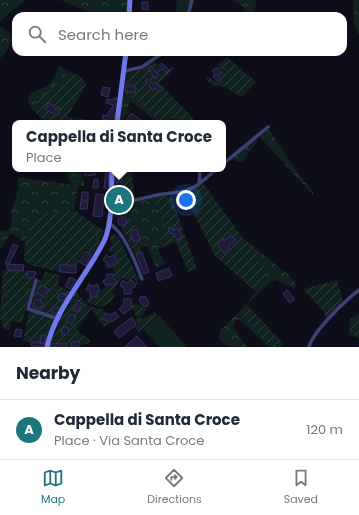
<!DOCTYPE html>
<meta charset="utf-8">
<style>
body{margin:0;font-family:Poppins,sans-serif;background:#f6f6f7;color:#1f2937}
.you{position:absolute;left:186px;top:200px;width:14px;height:14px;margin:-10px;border:3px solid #fff;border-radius:50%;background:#1a73e8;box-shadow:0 0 0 6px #1a73e833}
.badge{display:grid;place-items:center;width:26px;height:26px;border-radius:50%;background:#1e767d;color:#fff;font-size:13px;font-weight:700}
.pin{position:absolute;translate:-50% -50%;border:2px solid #fff;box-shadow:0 1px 4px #0006}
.popup{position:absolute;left:12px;top:120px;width:214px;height:52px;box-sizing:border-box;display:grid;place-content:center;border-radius:8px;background:#fff;filter:drop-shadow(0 1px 3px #0005);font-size:13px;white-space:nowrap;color:#747a83}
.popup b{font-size:15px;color:#1f2937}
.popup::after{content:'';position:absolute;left:50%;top:100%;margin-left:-8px;border:8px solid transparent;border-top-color:#fff}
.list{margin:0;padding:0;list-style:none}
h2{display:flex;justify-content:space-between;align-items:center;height:52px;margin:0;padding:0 16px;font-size:17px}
h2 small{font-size:13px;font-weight:400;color:#747a83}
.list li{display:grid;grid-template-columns:26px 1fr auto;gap:12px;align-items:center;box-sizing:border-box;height:60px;padding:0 16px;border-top:1px solid #e0e1e3}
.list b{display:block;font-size:15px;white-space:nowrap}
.list p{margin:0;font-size:13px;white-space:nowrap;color:#747a83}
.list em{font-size:13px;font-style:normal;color:#747a83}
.icon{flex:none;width:22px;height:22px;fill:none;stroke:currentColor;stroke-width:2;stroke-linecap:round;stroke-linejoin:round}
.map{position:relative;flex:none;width:359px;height:347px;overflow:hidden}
.search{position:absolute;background:#fff;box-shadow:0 2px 10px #0003;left:12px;right:12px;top:12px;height:44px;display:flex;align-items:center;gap:10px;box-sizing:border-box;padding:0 14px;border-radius:12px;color:#747a83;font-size:15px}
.sheet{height:112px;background:#fff}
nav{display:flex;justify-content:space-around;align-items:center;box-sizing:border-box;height:56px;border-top:1px solid #e0e1e3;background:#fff;font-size:11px;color:#747a83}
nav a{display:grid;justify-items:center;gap:2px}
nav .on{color:#1e767d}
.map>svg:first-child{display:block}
.grass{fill:url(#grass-tufts)}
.forest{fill:url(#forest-crowns)}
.garden{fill:url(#garden-furrows)}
.pitch{fill:#112320}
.building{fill:#1f1c38;stroke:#353161}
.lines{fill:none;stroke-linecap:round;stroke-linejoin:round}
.street{stroke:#3e4273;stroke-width:3.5}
.secondary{stroke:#707aec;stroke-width:5}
</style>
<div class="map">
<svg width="359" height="347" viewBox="0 0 359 347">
<defs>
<pattern id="grass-tufts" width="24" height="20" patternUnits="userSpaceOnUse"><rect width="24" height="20" fill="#112320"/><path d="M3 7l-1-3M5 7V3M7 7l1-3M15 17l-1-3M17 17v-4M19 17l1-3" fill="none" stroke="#324241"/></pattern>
<pattern id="forest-crowns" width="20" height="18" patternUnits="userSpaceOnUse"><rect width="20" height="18" fill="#112320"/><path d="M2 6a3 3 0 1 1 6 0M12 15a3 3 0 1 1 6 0" fill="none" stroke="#324241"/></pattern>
<pattern id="garden-furrows" width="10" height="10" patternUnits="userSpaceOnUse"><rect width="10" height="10" fill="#112320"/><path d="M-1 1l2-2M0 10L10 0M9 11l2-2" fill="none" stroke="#324241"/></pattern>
</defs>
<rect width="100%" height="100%" fill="#0e0d1a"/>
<!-- grass -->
<g class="grass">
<polygon points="177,0 191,0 187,16 175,16"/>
<path d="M231 0H255L256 4 254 16H247C244 6 241 3 231 0Z"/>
<polygon points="124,92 163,123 158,123 131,101 127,108 129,111 123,121 119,120"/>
</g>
<!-- forest -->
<g class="forest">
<polygon points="0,0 26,0 0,21"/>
<polygon points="61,0 128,0 127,16 103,16 83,10"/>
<polygon points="353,0 359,0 359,34 354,25"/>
<polygon points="0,26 14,36 7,50 0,59"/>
<path d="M59 66 71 72 43 95 32 109C20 91 42 91 50 83 54 79 57 70 59 66Z"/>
<polygon points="269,129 298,173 313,192 313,195 259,136"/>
<polygon points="257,138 257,142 242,162 238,162 232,159"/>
<polygon points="65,169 81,169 85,186 78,186 74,210 51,211 34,219 25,242 11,233 0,250 0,230 8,231 12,222 11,212 18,190 18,177 73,185 67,176 68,173"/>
<polygon points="154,197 164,229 158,249 165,264 156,268 145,242 130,218 125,204"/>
<path d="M259 251 290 276 297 286 294 288 275 280 269 283 240 312V315L257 331 267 346 244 323 236 319 233 327 247 347C234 347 215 347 220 331 234 316 265 289 266 269L255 256Z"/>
</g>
<!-- garden -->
<g class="garden">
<polygon points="227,57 256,82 242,97 225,87 213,85 206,80 207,76 219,84 223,81 219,76 223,72 217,65"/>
<polygon points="154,61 165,73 172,67 174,69 159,83 198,123 177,123 173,118 163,123 124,92 126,73 140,70"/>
<polygon points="71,72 82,78 86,85 67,117 114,123 46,123 32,109 43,95"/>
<polygon points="121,169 131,169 135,198 155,194 123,202 122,188 116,188 116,182 122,182"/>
<polygon points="203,183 243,238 259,251 255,256 266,269 266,275 256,292 215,256 183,193"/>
<polygon points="161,196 171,196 197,269 188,272 176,242 158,249 164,229 154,197"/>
<polygon points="115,204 125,204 130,218 145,242 147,245 140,248 142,252 136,255 122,230 122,226 127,221 124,215 114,218"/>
<polygon points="74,210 104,231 94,254 85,249 76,266 61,264 60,272 34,266 24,261 25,242 34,219 51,211"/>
<polygon points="112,234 119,237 138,279 137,285 133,278 129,281 124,278 121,278 112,293 115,295 111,302 102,307 90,304 86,300 88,298 97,297 98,292 110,285 114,286 118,280 114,277 114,264 118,260 114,254 109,251 110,246 113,246 110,238"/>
<polygon points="3,270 27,272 27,278 34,278 22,323 11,321 10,330 4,330 0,317"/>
<polygon points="45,272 60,275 58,285 70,292 57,317 31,308 38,280 42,280"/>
<polygon points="337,280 343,301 327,320 324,312 303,289"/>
<polygon points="76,292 89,306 105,310 101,319 110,323 104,327 91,309 77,330 90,340 90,343 80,345 79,341 71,342 72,347 66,347 65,343 50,344 62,317"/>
<polygon points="131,300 134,305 139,304 141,307 147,308 140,318 142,319 155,312 157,316 139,332 134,327 138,324 135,320 137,318 134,313 135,312 131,307"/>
<polygon points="247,305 284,344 281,347 268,347 257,331 240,315 240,312"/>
<polygon points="30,311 56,320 48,336 41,335 40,343 23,341 28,314"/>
<polygon points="359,314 359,338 349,335 350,319"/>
</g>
<!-- pitch -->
<polygon class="pitch" points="159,315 187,347 159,347 143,329"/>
<!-- building -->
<g class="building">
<polygon points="142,2 148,2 148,10 142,9"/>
<polygon points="162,63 169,70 166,73 159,65"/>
<polygon points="151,66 159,75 155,79 148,68"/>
<polygon points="217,67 222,73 218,76 222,81 219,83 213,76 215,75 212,71"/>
<polygon points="148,79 153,84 155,82 163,89 159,92 155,88 153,90 145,81"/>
<polygon points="130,84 136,88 135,93 125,91 126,86 129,86"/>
<polygon points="103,87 110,88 108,97 101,95"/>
<polygon points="114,98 119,99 114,121 102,119 103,115 107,116 111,108 112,108 113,105 106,103 107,99 114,100"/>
<polygon points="48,103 53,105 56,110 57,107 60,108 58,115 45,110"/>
<polygon points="131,113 144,122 146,120 150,123 127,123 125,122"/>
<polygon points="84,169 95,169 96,173 95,175 85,176"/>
<polygon points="106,169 109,169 109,189 104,188"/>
<polygon points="114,169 121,169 122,182 114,182"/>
<polygon points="94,179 98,179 98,188 93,188"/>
<polygon points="82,192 88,192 88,200 81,200"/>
<polygon points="96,194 104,195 102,217 93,216"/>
<polygon points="81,201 88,201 87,209 80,209"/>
<circle cx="122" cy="221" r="4.5"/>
<polygon points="170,227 172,230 178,228 182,238 177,240 173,233 170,234 168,228"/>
<polygon points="132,230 136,230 138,232 140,240 134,242 130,233"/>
<polygon points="231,235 236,240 228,246 230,248 224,253 217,243 223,238 224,241"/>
<polygon points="13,244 18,246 9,264 5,264"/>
<polygon points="86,251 92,254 86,266 79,262"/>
<polygon points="142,252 149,272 144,274 136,255"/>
<polygon points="106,255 110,257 114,255 117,260 113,263 113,267 107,267 107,263 103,260"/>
<polygon points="7,264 24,265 23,271 7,270"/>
<polygon points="60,264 76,266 76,273 60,272"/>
<polygon points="169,268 172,276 158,281 156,273"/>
<polygon points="27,271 36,272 34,278 27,278"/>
<polygon points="107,274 113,274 113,278 117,281 114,286 110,284 106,286 103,281 107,278"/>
<polygon points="70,277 76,280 70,289 65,286"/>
<polygon points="123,280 127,283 132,280 136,286 131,289 131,294 124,294 124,288 120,286"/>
<polygon points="89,284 93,286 97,284 100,290 97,292 97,297 90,297 90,292 86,290"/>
<polygon points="41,285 49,289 45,297 37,293"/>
<polygon points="287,290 295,299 290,303 283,294"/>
<circle cx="62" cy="297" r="4"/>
<polygon points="141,296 146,297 149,303 147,307 143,306 139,300"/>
<polygon points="124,299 131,299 131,309 123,314 119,309 123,305"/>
<circle cx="38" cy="304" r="4.5"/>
<polygon points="78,300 82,304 78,312 73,310"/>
<polygon points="55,306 60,309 57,314 51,312"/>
<polygon points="115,312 119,317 112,322 102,319 105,313 110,315"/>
<polygon points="70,314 76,317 72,324 66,321"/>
<polygon points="132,317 136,325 119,338 114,331"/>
<circle cx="65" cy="331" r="4"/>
<polygon points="16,329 22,330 21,337 14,336"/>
<polygon points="41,335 46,336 45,344 40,343"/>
<polygon points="137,336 147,347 124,347"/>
<polygon points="79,341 80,345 78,347 72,347 71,342"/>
<polygon points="31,342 45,344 45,347 31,346"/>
<polygon points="65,343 66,347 49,347 50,344"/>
</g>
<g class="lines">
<!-- street -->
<g class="street">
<polyline points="188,16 192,0"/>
<polyline points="125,71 142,67 164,52"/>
<polyline points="223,164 268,127"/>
<polyline points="200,183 217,169"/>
<path d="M110 203C127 203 141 199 157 195 172 192 186 194 199 184L200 172"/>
<path d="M108 223C124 230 136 264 142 279"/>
<polyline points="36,280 28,309 59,319"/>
<path d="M309 347C313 331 346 300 359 290"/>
</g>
<!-- secondary -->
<g class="secondary">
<polyline points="129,16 130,0"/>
<polyline points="117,123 126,52"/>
<path d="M47 347C56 307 88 275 105 239 113 219 111 191 112 169"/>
</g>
</g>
</svg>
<div class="you"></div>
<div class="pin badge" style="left:119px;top:200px">A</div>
<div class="popup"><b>Cappella di Santa Croce</b>Place</div>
<div class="search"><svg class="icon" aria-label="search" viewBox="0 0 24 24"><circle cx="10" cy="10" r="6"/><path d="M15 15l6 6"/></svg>Search here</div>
</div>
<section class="sheet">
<h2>Nearby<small></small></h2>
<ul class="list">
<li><span class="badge">A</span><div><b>Cappella di Santa Croce</b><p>Place · Via Santa Croce</p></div><em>120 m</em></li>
</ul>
</section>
<nav>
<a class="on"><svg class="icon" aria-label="map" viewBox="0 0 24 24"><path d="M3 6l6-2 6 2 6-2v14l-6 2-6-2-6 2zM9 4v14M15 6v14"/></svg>Map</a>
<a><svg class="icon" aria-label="directions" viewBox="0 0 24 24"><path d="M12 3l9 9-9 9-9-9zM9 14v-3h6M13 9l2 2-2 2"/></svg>Directions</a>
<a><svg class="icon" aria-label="saved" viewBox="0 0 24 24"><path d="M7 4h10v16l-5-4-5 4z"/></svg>Saved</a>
</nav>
